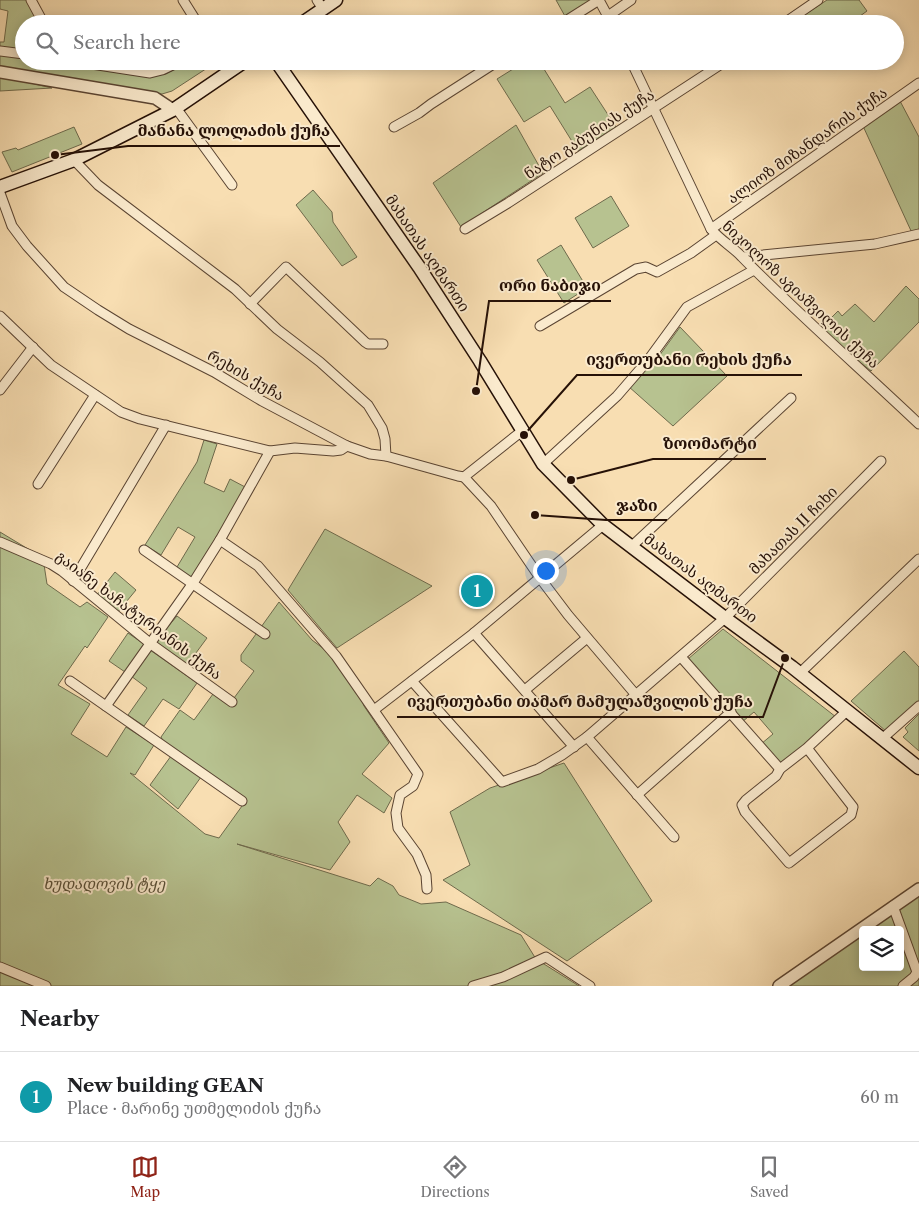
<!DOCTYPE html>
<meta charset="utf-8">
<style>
body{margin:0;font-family:"Libre Caslon Text","Noto Serif Georgian",serif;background:#f2f2f2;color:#202124}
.controls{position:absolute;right:15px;bottom:15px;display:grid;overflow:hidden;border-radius:5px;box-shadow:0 2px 12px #0003}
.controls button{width:45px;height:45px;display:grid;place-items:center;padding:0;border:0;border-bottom:1px solid #e0e0e0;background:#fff;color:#202124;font:25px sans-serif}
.you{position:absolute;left:545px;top:570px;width:18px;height:18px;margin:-12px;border:4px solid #fff;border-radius:50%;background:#1a73e8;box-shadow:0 0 0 8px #1a73e833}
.badge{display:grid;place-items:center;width:32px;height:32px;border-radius:50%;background:#8f2418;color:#fff;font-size:16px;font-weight:700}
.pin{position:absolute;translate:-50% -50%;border:2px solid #fff;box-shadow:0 1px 5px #0006}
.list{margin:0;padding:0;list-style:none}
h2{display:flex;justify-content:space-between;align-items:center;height:65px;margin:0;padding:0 20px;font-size:21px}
h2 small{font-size:16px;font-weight:400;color:#757577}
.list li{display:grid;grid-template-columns:32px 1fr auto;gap:15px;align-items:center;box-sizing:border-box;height:90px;padding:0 20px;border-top:1px solid #e0e0e0}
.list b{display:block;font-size:19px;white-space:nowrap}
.list p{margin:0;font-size:16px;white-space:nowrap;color:#757577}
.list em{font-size:16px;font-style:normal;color:#757577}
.icon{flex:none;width:28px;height:28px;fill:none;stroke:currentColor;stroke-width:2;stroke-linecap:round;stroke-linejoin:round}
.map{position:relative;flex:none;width:919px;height:986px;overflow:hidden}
.search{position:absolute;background:#fff;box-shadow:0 2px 12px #0003;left:15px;right:15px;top:15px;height:55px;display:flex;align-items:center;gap:12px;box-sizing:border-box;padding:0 18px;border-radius:28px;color:#757577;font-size:19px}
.sheet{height:155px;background:#fff}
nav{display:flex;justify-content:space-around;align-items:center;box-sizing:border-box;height:70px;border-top:1px solid #e0e0e0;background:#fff;font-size:14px;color:#757577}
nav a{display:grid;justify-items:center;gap:2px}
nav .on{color:#8f2418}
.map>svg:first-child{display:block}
.green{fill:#b7c290;stroke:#6e6a4c;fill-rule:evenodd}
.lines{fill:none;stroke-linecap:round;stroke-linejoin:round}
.minor-casing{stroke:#5a4432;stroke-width:11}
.tertiary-casing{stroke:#5a4432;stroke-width:14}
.secondary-casing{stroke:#261107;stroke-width:15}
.minor{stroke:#faeacd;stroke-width:9}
.tertiary{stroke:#faeacd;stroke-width:11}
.secondary{stroke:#faeacd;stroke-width:12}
.labels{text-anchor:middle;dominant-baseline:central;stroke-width:4;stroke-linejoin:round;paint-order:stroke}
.street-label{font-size:15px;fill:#261107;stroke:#faeacd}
.park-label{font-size:15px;font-style:italic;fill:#594f37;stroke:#faeacd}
.leader{fill:none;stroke:#261107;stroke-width:2}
.callout-dot{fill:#261107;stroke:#faeacd;stroke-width:2}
.callout-label{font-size:16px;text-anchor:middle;font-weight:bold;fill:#261107;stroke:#faeacd;stroke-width:4;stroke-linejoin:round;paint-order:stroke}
</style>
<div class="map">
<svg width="919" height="986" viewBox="0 0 919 986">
<rect width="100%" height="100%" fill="#f8deb2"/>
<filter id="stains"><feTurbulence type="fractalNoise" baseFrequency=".004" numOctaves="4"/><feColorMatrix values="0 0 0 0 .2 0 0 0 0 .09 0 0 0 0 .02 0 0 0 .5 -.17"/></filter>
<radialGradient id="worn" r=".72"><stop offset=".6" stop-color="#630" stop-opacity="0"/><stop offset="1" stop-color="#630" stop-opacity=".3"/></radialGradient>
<!-- green -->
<g class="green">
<polygon points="0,0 28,0 40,24 24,24 24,51 0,48 0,42 4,42 8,11 0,9"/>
<polygon points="556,0 593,0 566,18"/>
<polygon points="827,0 859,0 867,11 849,24 792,23"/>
<polygon points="0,53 24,57 24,61 55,61 149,76 166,74 191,61 218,61 172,91 162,94 116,89 0,68"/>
<polygon points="526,61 539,61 565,103 590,87 616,127 578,151 550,106 524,122 497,79"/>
<polygon points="0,76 52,88 0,91"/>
<polygon points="900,101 919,137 919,232 912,233 863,126"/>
<polygon points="516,125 543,173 461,227 433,183"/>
<polygon points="74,127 82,144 12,172 2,152 16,148 18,150"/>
<polygon points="313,190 332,212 333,222 357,257 342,266 296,205"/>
<polygon points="611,196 629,226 593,248 575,218"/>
<polygon points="561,245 587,288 564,303 537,260"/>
<polygon points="906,286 919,299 919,322 871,371 819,330 838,311 842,316 855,304 874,322"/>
<polygon points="680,327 727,376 673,426 628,386 654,363"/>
<polygon points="204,440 217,444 204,483 224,492 230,479 247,488 189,581 174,572 195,537 178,527 161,555 145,545 197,462"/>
<polygon points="325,529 432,586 337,648 288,590"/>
<polygon points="0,532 43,558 47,584 80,607 87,602 108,617 87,648 85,646 58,685 90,704 71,734 107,757 126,727 154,745 135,775 130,773 205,834 219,838 242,806 201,777 178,809 150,785 171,756 161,737 180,710 194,720 213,694 234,698 254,671 241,661 241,655 279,602 312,640 336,658 356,686 364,706 389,743 362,774 392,798 384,813 357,795 338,822 350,842 330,870 237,844 370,886 378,878 393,886 399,895 421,904 446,902 521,935 536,959 579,986 0,986"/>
<polygon points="115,572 136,590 117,613 96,596"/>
<polygon points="177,616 207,638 187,665 154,643"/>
<polygon points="723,629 836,717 782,765 761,744 773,734 754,712 742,722 688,659"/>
<polygon points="128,633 144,644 125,672 109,661"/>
<polygon points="150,650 197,683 179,709 163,699 144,726 128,715 147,688 131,676"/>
<polygon points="904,651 919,667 919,702 887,732 851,701"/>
<polygon points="919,714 919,751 903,737 908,732 905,728"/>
<polygon points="564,763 652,901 567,961 443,880 470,865 450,812 490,788"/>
<path d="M919 886V986H777ZM863 930H900V967H863Z"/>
</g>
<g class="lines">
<!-- minor casing -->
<g class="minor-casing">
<g id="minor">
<polyline points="31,0 44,24"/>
<polyline points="183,0 198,24"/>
<polyline points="317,0 323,9"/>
<polyline points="599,0 612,24"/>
<polyline points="608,16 631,0"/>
<polyline points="561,24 599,0"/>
<polyline points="783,24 818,0"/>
<polyline points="0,51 24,54"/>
<polyline points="72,61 150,73 162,70 181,61"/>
<path d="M631 61 711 229C720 240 733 247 742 257 799 315 860 368 919 424"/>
<polyline points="176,108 232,185"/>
<polyline points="394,127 419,113 431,104 498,61"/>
<polyline points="74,160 98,185 235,289 277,329 320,362 368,405 382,428 385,439 386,456"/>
<polyline points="0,193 12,226 27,246 64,287 98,310 129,329 214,372 262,401 347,446 370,454 386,456 458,476 464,477 522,431"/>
<polyline points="465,229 508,203 726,61"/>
<polyline points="711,229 919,83"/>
<polyline points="743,257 875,244 919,234"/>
<polyline points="250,304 286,267 365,342 368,344 383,344"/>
<polyline points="0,316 51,365 121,412 140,419 270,451 295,448 333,451 341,450 347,446"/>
<polyline points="540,326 636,269 646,267 657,272 691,253 716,235"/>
<polyline points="0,390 33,347"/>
<polyline points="270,451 220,540 258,566 336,656 418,774 413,786 400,795 396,813 398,828 417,854 426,875 427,889"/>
<polyline points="543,464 617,396 649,359 687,307 754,270"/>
<polyline points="464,477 491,506 540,578 568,615 636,695"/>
<polyline points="38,484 95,395"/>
<polyline points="0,542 51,564 62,571 151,644 232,702"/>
<polyline points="632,546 791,398"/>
<polyline points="144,550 265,634"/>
<polyline points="73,581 166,425"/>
<polyline points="474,633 574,747"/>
<polyline points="681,657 780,769"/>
<polyline points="800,673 919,559"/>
<polyline points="70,681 242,801"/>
<polyline points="412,681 502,782 538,769 562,755 587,737 725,618 881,461"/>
<polyline points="525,690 587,638"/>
<polyline points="106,706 193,583 220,540"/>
<polyline points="374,710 474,633 603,525"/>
<polyline points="587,737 674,837"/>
<polyline points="883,738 919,706"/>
<polyline points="807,748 780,769 776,776 746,800 742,805 745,812 789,863 851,815 853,807 807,748 848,710"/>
<polyline points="637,795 731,712"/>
<polyline points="893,906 917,972 914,977 903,986"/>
<polyline points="0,967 46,986"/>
<polyline points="473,986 503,977 546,957 590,986"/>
</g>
</g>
<!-- tertiary casing -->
<g class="tertiary-casing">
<g id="tertiary">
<polyline points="0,72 155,98 173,110"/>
<polyline points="779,986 919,889"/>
</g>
</g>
<!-- secondary casing -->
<g class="secondary-casing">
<g id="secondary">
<polyline points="301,24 336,0"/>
<polyline points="276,61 419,267 480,361 543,464 603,525 725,618 792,667 919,768"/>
<polyline points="0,187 74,160 173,110 245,61"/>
</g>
</g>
<!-- minor -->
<use href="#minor" class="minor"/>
<!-- tertiary -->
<use href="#tertiary" class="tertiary"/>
<!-- secondary -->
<use href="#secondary" class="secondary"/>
</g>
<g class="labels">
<!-- street labels -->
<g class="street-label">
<text transform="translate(589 134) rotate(-33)">ნატო გაბუნიას ქუჩა</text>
<text transform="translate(807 145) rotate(-35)">ალიოზ მიზანდარის ქუჩა</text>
<text transform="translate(428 253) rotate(56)">მახათას აღმართი</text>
<text transform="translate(801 294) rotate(43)">ნიკოლოზ აგიაშვილის ქუჩა</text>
<text transform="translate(246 375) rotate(30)">რეხის ქუჩა</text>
<text transform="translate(793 530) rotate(-45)">მახათას II ჩიხი</text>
<text transform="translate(701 578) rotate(37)">მახათას აღმართი</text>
<text transform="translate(139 615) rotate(37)">გაიანე ხაჩატურიანის ქუჩა</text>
</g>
<!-- park labels -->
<g class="park-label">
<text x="104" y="883">ხუდადოვის ტყე</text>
</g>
</g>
<!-- callouts -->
<path class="leader" d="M55 155L128 146H340M476 391L489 301H611M524 435L577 375H802M571 480L653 459H766M535 515L606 520H667M785 658L763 717H397"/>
<g class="callout-dot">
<circle cx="55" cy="155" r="5"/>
<circle cx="476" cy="391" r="5"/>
<circle cx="524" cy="435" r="5"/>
<circle cx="571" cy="480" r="5"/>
<circle cx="535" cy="515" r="5"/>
<circle cx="785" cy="658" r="5"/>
</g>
<g class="callout-label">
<text x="234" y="136">მანანა ლოლაძის ქუჩა</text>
<text x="550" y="291">ორი ნაბიჯი</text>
<text x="689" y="365">ივერთუბანი რეხის ქუჩა</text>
<text x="710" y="449">ზოომარტი</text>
<text x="637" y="511">ჯაზი</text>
<text x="580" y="707">ივერთუბანი თამარ მამულაშვილის ქუჩა</text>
</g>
<rect width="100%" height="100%" filter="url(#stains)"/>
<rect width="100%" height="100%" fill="url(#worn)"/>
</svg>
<div class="controls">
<button><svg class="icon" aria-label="layers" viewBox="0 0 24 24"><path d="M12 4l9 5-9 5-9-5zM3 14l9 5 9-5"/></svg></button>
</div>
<div class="you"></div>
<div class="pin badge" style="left:477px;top:591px;background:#0f9aa8">1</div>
<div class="search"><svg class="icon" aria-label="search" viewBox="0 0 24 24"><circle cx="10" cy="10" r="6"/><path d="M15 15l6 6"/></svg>Search here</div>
</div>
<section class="sheet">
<h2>Nearby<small></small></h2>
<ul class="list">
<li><span class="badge" style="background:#0f9aa8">1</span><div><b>New building GEAN</b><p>Place · მარინე უთმელიძის ქუჩა</p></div><em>60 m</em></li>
</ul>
</section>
<nav>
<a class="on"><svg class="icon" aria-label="map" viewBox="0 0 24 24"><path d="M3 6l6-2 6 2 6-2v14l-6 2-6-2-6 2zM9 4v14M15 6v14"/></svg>Map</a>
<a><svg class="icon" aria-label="directions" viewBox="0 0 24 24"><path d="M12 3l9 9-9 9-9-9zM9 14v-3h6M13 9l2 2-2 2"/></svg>Directions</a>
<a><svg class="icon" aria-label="saved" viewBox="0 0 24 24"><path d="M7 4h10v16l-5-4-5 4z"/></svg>Saved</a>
</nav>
